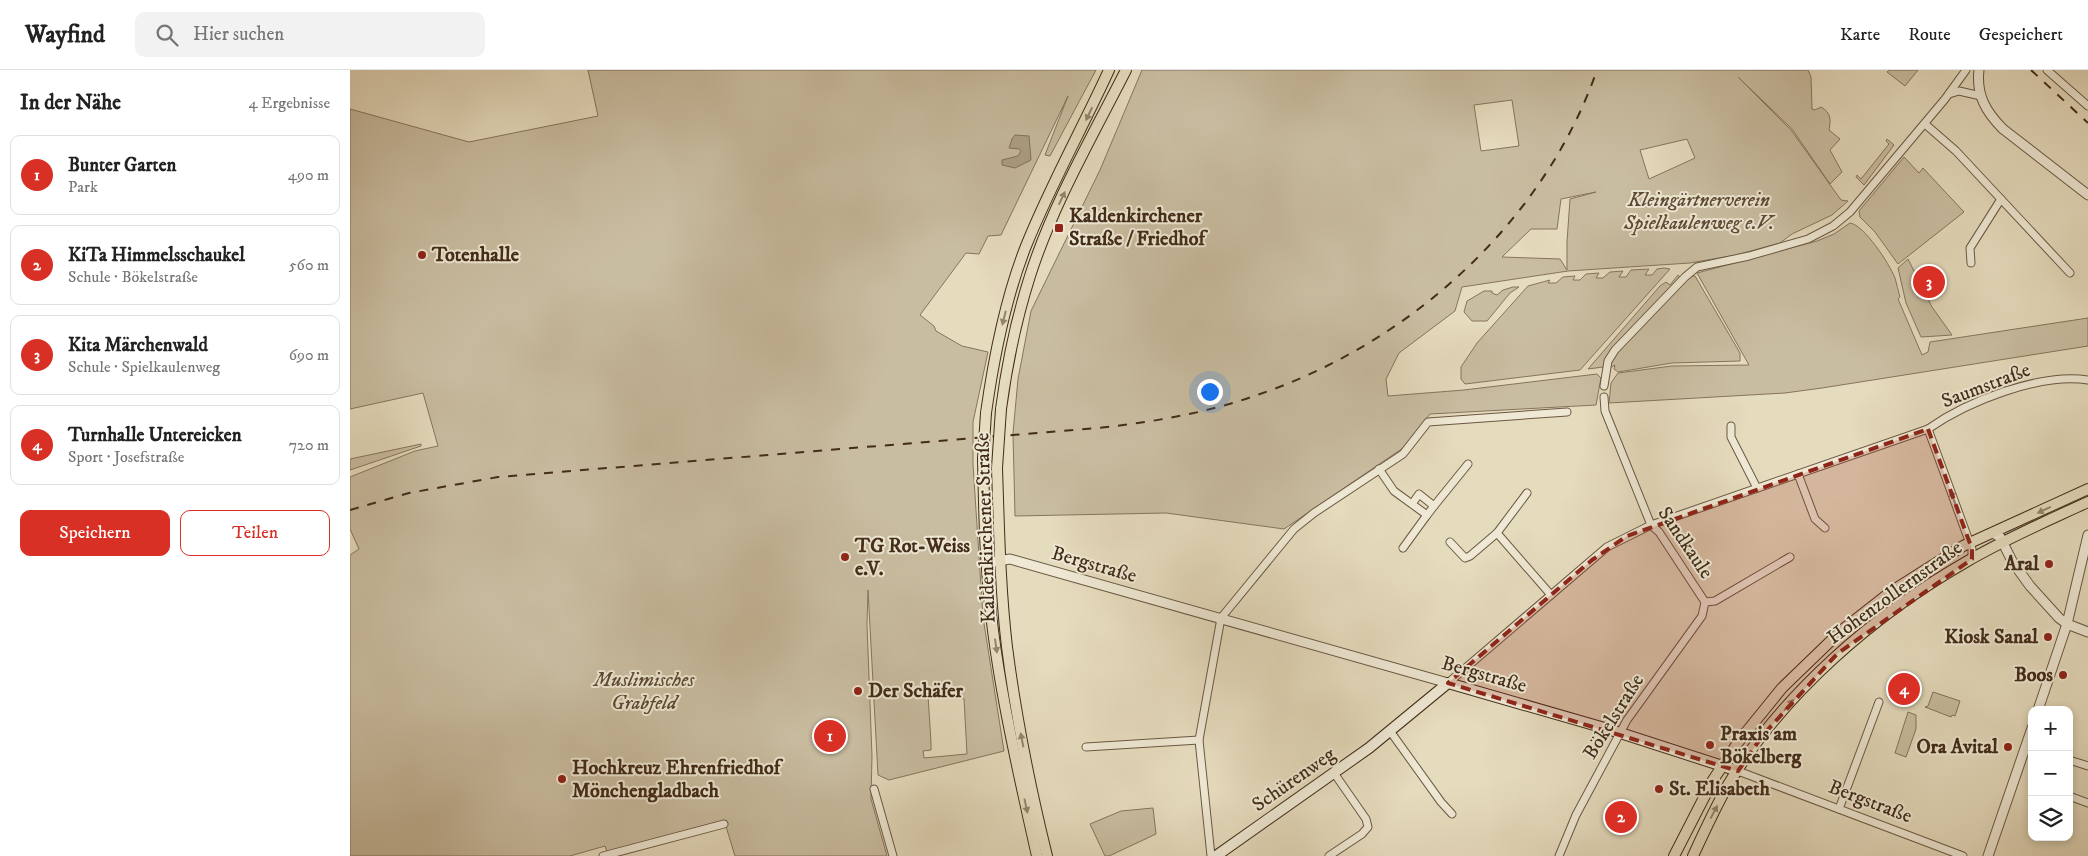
<!DOCTYPE html>
<html lang="de">
<meta charset="utf-8">
<style>
body{margin:0;font-family:"IM FELL DW Pica",serif;background:#f2f2f2;color:#222}
.controls{position:absolute;right:15px;bottom:15px;display:grid;overflow:hidden;border-radius:10px;box-shadow:0 2px 8px #0003}
.controls button{width:45px;height:45px;display:grid;place-items:center;padding:0;border:0;border-bottom:1px solid #e0e0e0;background:#fff;color:#222;font:25px sans-serif}
.you{position:absolute;left:859px;top:321px;width:18px;height:18px;margin:-12px;border:4px solid #fff;border-radius:50%;background:#1a73e8;box-shadow:0 0 0 8px #1a73e833}
.badge{display:grid;place-items:center;width:32px;height:32px;border-radius:50%;background:#d93025;color:#fff;font-size:16px;font-weight:700}
.pin{position:absolute;translate:-50% -50%;border:2px solid #fff;box-shadow:0 1px 5px #0006}
.list{margin:0;padding:0;list-style:none}
h2{display:flex;justify-content:space-between;align-items:center;height:65px;margin:0;padding:0 20px;font-size:21px}
h2 small{font-size:16px;font-weight:400;color:#767676}
.list li{display:grid;grid-template-columns:32px 1fr auto;gap:15px;align-items:center;box-sizing:border-box;height:80px;margin:0 10px 10px;padding:0 10px;border:1px solid #e0e0e0;border-radius:10px}
.list b{display:block;font-size:19px;white-space:nowrap}
.list p{margin:0;font-size:16px;white-space:nowrap;color:#767676}
.list em{font-size:16px;font-style:normal;color:#767676}
.actions{display:flex;gap:10px;padding:15px 20px}
.actions a{flex:1;padding:11px 0;border:1px solid #d93025;border-radius:10px;text-align:center;font-size:18px;color:#d93025}
.actions .main{background:#d93025;color:#fff}
.icon{flex:none;width:28px;height:28px;fill:none;stroke:currentColor;stroke-width:2;stroke-linecap:round;stroke-linejoin:round}
.map{position:relative;flex:none;width:1738px;height:786px;overflow:hidden}
header{display:flex;align-items:center;gap:30px;box-sizing:border-box;height:70px;padding:0 25px;background:#fff;border-bottom:1px solid #e0e0e0}
header strong{font-size:24px}
nav{display:flex;gap:28px;margin-inline-start:auto;font-size:18px}
.search{width:350px;height:45px;background:#f2f2f2;display:flex;align-items:center;gap:12px;box-sizing:border-box;padding:0 18px;border-radius:10px;color:#767676;font-size:19px}
main{display:flex}
aside{flex:1;background:#fff}
.map>svg:first-child{display:block}
.green{fill:#c9bda1;stroke:#86745d;fill-rule:evenodd}
.water{fill:#aea085;stroke:#83725a}
.lines{fill:none;stroke-linecap:round;stroke-linejoin:round}
.minor-casing{stroke:#6b5842;stroke-width:9}
.tertiary-casing{stroke:#6b5842;stroke-width:11}
.secondary-casing{stroke:#422c19;stroke-width:12}
.primary-casing{stroke:#422c19;stroke-width:12}
.minor{stroke:#eee8d4;stroke-width:7}
.tertiary{stroke:#eee8d4;stroke-width:9}
.secondary{stroke:#eee8d4;stroke-width:10}
.primary{stroke:#e5dbbd;stroke-width:10}
.rail{stroke:#422c19;stroke-width:2;stroke-dasharray:9 9;stroke-linecap:butt}
.primary-bridge-casing{stroke:#422c19;stroke-width:12;stroke-linecap:butt}
.primary-bridge{stroke:#e5dbbd;stroke-width:10}
.oneway{fill:#94846b}
.oneway2{fill:#988a76}
.marked{fill:#8f2418;fill-opacity:0.2;stroke:#8f2418;stroke-width:4;stroke-dasharray:10 6;stroke-linejoin:round}
.poi-dot{fill:#8f2418;stroke:#eee8d4;stroke-width:2}
.labels{text-anchor:middle;dominant-baseline:central;stroke-width:4;stroke-linejoin:round;paint-order:stroke}
.park-label{font-size:20px;font-style:italic;fill:#5d4934;stroke:#eee8d4}
.poi-label{font-size:20px;font-weight:bold;fill:#422c19;stroke:#eee8d4;text-anchor:start}
.street-label{font-size:20px;fill:#422c19;stroke:#eee8d4}
</style>
<header>
<strong>Wayfind</strong>
<div class="search"><svg class="icon" aria-label="search" viewBox="0 0 24 24"><circle cx="10" cy="10" r="6"/><path d="M15 15l6 6"/></svg>Hier suchen</div>
<nav><a>Karte</a><a>Route</a><a>Gespeichert</a></nav>
</header>
<main>
<aside>
<h2>In der Nähe<small>4 Ergebnisse</small></h2>
<ul class="list">
<li><span class="badge">1</span><div><b>Bunter Garten</b><p>Park</p></div><em>490 m</em></li>
<li><span class="badge">2</span><div><b>KiTa Himmelsschaukel</b><p>Schule · Bökelstraße</p></div><em>560 m</em></li>
<li><span class="badge">3</span><div><b>Kita Märchenwald</b><p>Schule · Spielkaulenweg</p></div><em>690 m</em></li>
<li><span class="badge">4</span><div><b>Turnhalle Untereicken</b><p>Sport · Josefstraße</p></div><em>720 m</em></li>
</ul>
<div class="actions"><a class="main">Speichern</a><a>Teilen</a></div>
</aside>
<div class="map">
<svg width="1738" height="786" viewBox="0 0 1738 786">
<rect width="100%" height="100%" fill="#e5dbbd"/>
<filter id="stains"><feTurbulence type="fractalNoise" baseFrequency=".004" numOctaves="4"/><feColorMatrix values="0 0 0 0 .2 0 0 0 0 .09 0 0 0 0 .02 0 0 0 .5 -.17"/></filter>
<radialGradient id="worn" r=".72"><stop offset=".6" stop-color="#630" stop-opacity="0"/><stop offset="1" stop-color="#630" stop-opacity=".3"/></radialGradient>
<!-- green -->
<g class="green">
<path d="M238 0H746L700 86 695 85 718 26 651 165 638 166 629 184 616 183 570 245 584 256 586 261 612 276 638 282 623 352V394L633 547 654 681 539 710 528 705 518 520 517 555 522 686 521 729 537 786H385L374 750 257 782 255 776 220 786H0V485L9 479 0 459V407L65 381 88 376 73 323 0 339V39L119 72 248 46ZM606 623 614 629 617 684 574 688 573 681 581 680V673L578 625Z"/>
<path d="M792 0H1458L1461 7 1462 39 1465 40 1471 37C1481 43 1481 49 1479 60L1490 69 1480 80 1492 102 1480 114 1442 59 1388 7 1441 60 1491 130 1498 131 1482 145 1442 164 1430 173 1386 185 1340 193 1218 201 1112 217 1105 241 1049 283 1036 309 1038 326 1114 320 1247 304 1251 308 1246 335 1080 344 1053 378 934 459 816 443 665 446 663 363 668 309 681 241 750 100ZM1162 30 1169 76 1131 81 1124 35ZM1337 69 1345 88 1299 109 1290 80ZM1246 122 1220 129 1217 172V200L1210 189 1152 187 1181 159H1207L1211 129Z"/>
<polygon points="1539,0 1568,0 1555,16 1537,2"/>
<polygon points="1537,69 1544,75 1514,115 1506,107 1507,105 1511,109 1539,74 1536,71"/>
<polygon points="1554,87 1569,103 1573,98 1614,142 1548,194 1525,162 1510,147 1509,141"/>
<path d="M1500 153C1514 155 1539 193 1545 208 1547 214 1548 221 1550 227L1548 229 1572 285 1578 282 1580 272 1738 248V276L1472 318 1435 323 1259 333 1261 313 1268 303 1322 296 1399 295 1347 203 1467 171 1484 164Z"/>
<polygon points="1558,189 1582,237 1602,265 1571,267 1556,233 1548,198"/>
<polygon points="1314,198 1320,199 1230,300 1115,314 1111,309 1111,297 1127,273 1178,216 1200,210 1198,213 1206,213 1213,207 1225,206 1223,210 1230,210 1236,204 1249,203 1246,208 1253,208 1260,202 1273,201 1269,207 1276,207 1281,200 1299,199 1295,205 1302,205 1307,199"/>
<polygon points="1328,205 1330,207 1328,210 1256,290 1253,297 1238,299 1310,216 1316,212 1320,215"/>
<polygon points="1341,206 1345,206 1390,283 1390,291 1322,293 1268,302 1264,299 1265,295 1258,299 1265,284 1333,212"/>
<polygon points="1163,217 1169,217 1160,223 1137,251 1122,251 1114,242 1117,231 1134,221 1142,221 1142,223 1147,225 1153,220"/>
<polygon points="71,374 71,376 0,400 0,389"/>
<polygon points="1583,622 1610,631 1605,646 1602,645 1601,647 1575,637 1578,636"/>
<polygon points="1558,642 1566,645 1566,659 1556,687 1545,683"/>
<polygon points="803,738 806,764 759,786 755,786 740,754 771,741"/>
</g>
<!-- water -->
<polygon class="water" points="665,65 679,66 681,90 665,98 652,95 652,90 668,86 671,81 669,79 659,78 662,69"/>
<g class="lines">
<!-- minor casing -->
<g class="minor-casing">
<g id="minor">
<polyline points="1697,0 1738,36"/>
<polyline points="1599,24 1609,21 1631,26"/>
<polyline points="1575,54 1606,81 1720,203"/>
<polyline points="1621,193 1620,178 1651,129"/>
<polyline points="1254,316 1258,291 1265,280 1335,207 1347,197 1399,186 1458,169 1483,156 1500,142 1595,29 1616,0"/>
<polyline points="1254,327 1255,341 1301,455 1309,462 1355,532"/>
<polyline points="1381,356 1381,367 1407,418"/>
<polyline points="1578,359 1622,479 1622,489"/>
<polyline points="1029,399 1044,421 1077,445 1084,436 1069,424 1062,434"/>
<polyline points="1448,404 1465,449 1475,458"/>
<polyline points="1084,436 1118,394"/>
<polyline points="1147,463 1201,525"/>
<polyline points="1100,472 1115,488 1120,486 1147,463 1177,423"/>
<polyline points="1053,478 1077,445"/>
<polyline points="1355,532 1365,531 1440,487"/>
<path d="M1098 613 1257 477 1301 455 1578 359C1618 331 1689 303 1738 310"/>
<polyline points="1040,661 1091,732 1102,744"/>
<polyline points="736,677 849,670"/>
<polyline points="1719,690 1738,696"/>
<polyline points="1388,701 1613,786"/>
<polyline points="524,719 543,786"/>
<polyline points="1719,726 1738,733"/>
<polyline points="1489,739 1529,632"/>
<polyline points="253,786 374,754"/>
<polyline points="861,786 849,670 871,548 944,459 964,443 1053,384 1078,352 1217,342"/>
<polyline points="979,786 1012,764 1018,757 1016,749 984,703"/>
<polyline points="1209,786 1226,745 1277,650 1352,546 1355,532"/>
</g>
</g>
<!-- tertiary casing -->
<g class="tertiary-casing">
<g id="tertiary">
<path d="M1629 0C1626 25 1636 42 1653 59L1738 125"/>
<polyline points="1643,463 1650,467 1662,491 1680,516 1709,548 1717,554 1738,562"/>
<polyline points="636,493 660,489 1098,613"/>
<polyline points="1688,640 1717,554 1738,465"/>
<polyline points="1638,786 1682,658"/>
</g>
</g>
<!-- secondary casing -->
<g class="secondary-casing">
<polyline id="secondary" points="866,786 1019,678 1098,613 1258,659 1388,701"/>
</g>
<!-- primary casing -->
<g class="primary-casing">
<g id="primary">
<path d="M651 339C657 294 666 250 680 206 703 134 742 67 776 0"/>
<path d="M636 343C644 286 655 229 676 176 700 116 732 59 759 0"/>
<path d="M633 389C634 425 634 462 637 499 643 595 666 692 687 786"/>
<path d="M647 398C649 457 650 518 657 577 666 647 680 717 697 786"/>
<polyline points="1324,786 1363,710 1389,671 1432,618 1491,561 1542,521 1613,476 1738,419"/>
<path d="M1343 786C1354 762 1365 738 1378 715 1432 624 1525 544 1616 492 1655 469 1697 451 1738 432"/>
</g>
</g>
<!-- minor -->
<use href="#minor" class="minor"/>
<!-- tertiary -->
<use href="#tertiary" class="tertiary"/>
<!-- secondary -->
<use href="#secondary" class="secondary"/>
<!-- primary -->
<use href="#primary" class="primary"/>
<!-- rail -->
<g class="rail">
<polyline points="1681,0 1738,53"/>
<path d="M0 440 59 423 148 407 748 358C803 352 858 343 910 324 1061 272 1194 152 1247 0"/>
</g>
<!-- primary-bridge casing -->
<g class="primary-bridge-casing">
<g id="primary-bridge">
<polyline points="633,389 636,343"/>
<polyline points="647,398 651,339"/>
</g>
</g>
<!-- primary-bridge -->
<use href="#primary-bridge" class="primary-bridge"/>
</g>
<!-- one-way arrows -->
<defs><path id="oneway-solid" d="M-6-.8H1V-3.2L6.5 0L1 3.2V.8H-6Z" transform="scale(1.25)"/></defs>
<g class="oneway">
<use href="#oneway-solid" transform="translate(739 44) rotate(115)"/>
<use href="#oneway-solid" transform="translate(712 128) rotate(-65)"/>
<use href="#oneway-solid" transform="translate(654 248) rotate(104)"/>
<use href="#oneway-solid" transform="translate(1694 440) rotate(155)"/>
<use href="#oneway-solid" transform="translate(646 576) rotate(82)"/>
<use href="#oneway-solid" transform="translate(1439 635) rotate(-49)"/>
<use href="#oneway-solid" transform="translate(672 670) rotate(-101)"/>
<use href="#oneway-solid" transform="translate(676 736) rotate(78)"/>
<use href="#oneway-solid" transform="translate(1364 742) rotate(-62)"/>
</g>
<use class="oneway2" href="#oneway-solid" transform="translate(1603 427) rotate(-110)"/>
<!-- marked area -->
<path class="marked" d="M1578 359 1622 479V489L1487 584 1413 665 1388 701 1098 613 1242 490 1277 466Z"/>
<!-- markers -->
<g class="poi-dot">
<rect x="704" y="153" width="10" height="10" rx="2.5"/>
<circle cx="72" cy="185" r="5"/>
<circle cx="495" cy="487" r="5"/>
<circle cx="1699" cy="494" r="5"/>
<circle cx="1698" cy="567" r="5"/>
<circle cx="1713" cy="605" r="5"/>
<circle cx="508" cy="621" r="5"/>
<circle cx="1360" cy="675" r="5"/>
<circle cx="1658" cy="677" r="5"/>
<circle cx="212" cy="709" r="5"/>
<circle cx="1309" cy="719" r="5"/>
</g>
<g class="labels">
<!-- park labels -->
<g class="park-label">
<text x="1349" y="130">Kleingärtnerverein<tspan x="1349" dy="23">Spielkaulenweg e.V.</tspan></text>
<text x="294" y="610">Muslimisches<tspan x="294" dy="23">Grabfeld</tspan></text>
</g>
<!-- poi labels -->
<g class="poi-label">
<text x="719" y="146">Kaldenkirchener<tspan x="719" dy="23">Straße / Friedhof</tspan></text>
<text x="82" y="185">Totenhalle</text>
<text x="505" y="476">TG Rot-Weiss<tspan x="505" dy="23">e.V.</tspan></text>
<text x="1689" y="494" text-anchor="end">Aral</text>
<text x="1688" y="567" text-anchor="end">Kiosk Sanal</text>
<text x="1703" y="605" text-anchor="end">Boos</text>
<text x="518" y="621">Der Schäfer</text>
<text x="1370" y="664">Praxis am<tspan x="1370" dy="23">Bökelberg</tspan></text>
<text x="1648" y="677" text-anchor="end">Ora Avital</text>
<text x="222" y="698">Hochkreuz Ehrenfriedhof<tspan x="222" dy="23">Mönchengladbach</tspan></text>
<text x="1319" y="719">St. Elisabeth</text>
</g>
<!-- street labels -->
<g class="street-label">
<text transform="translate(1636 316) rotate(-21)">Saumstraße</text>
<text transform="translate(636 458) rotate(-92)">Kaldenkirchener Straße</text>
<text transform="translate(1335 473) rotate(56)">Sandkaule</text>
<text transform="translate(744 495) rotate(16)">Bergstraße</text>
<text transform="translate(1545 523) rotate(-36)">Hohenzollernstraße</text>
<text transform="translate(1134 605) rotate(16)">Bergstraße</text>
<text transform="translate(1264 647) rotate(-58)">Bökelstraße</text>
<text transform="translate(944 710) rotate(-35)">Schürenweg</text>
<text transform="translate(1520 732) rotate(21)">Bergstraße</text>
</g>
</g>
<rect width="100%" height="100%" filter="url(#stains)"/>
<rect width="100%" height="100%" fill="url(#worn)"/>
</svg>
<div class="controls">
<button>+</button>
<button>−</button>
<button><svg class="icon" aria-label="layers" viewBox="0 0 24 24"><path d="M12 4l9 5-9 5-9-5zM3 14l9 5 9-5"/></svg></button>
</div>
<div class="you"></div>
<div class="pin badge" style="left:480px;top:666px">1</div>
<div class="pin badge" style="left:1271px;top:747px">2</div>
<div class="pin badge" style="left:1579px;top:212px">3</div>
<div class="pin badge" style="left:1554px;top:619px">4</div>
</div>
</main>
